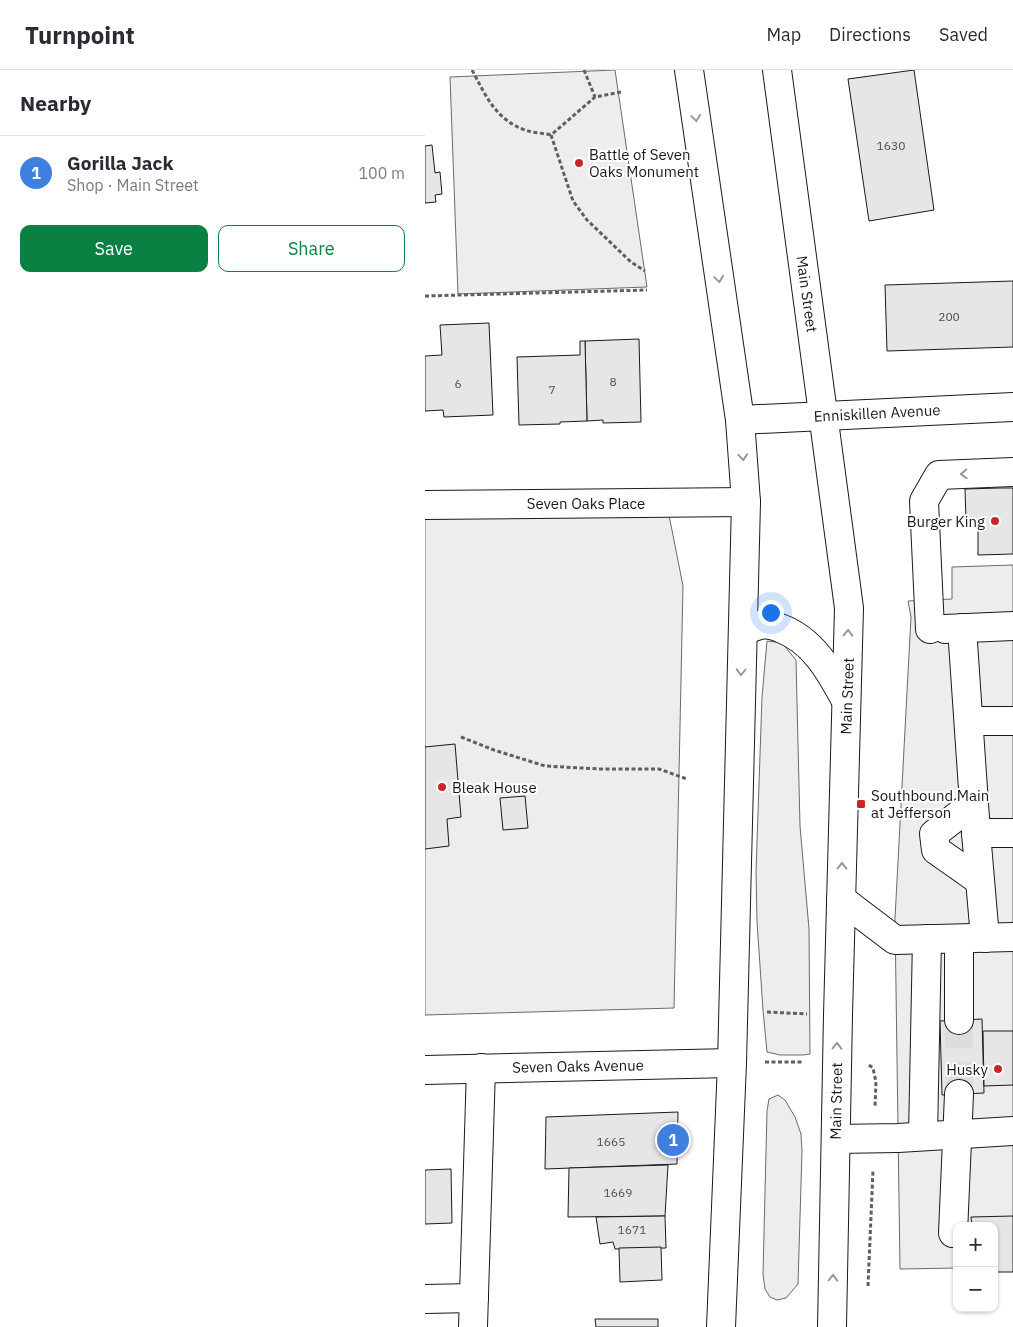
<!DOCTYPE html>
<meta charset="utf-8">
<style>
body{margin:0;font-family:"IBM Plex Sans",sans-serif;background:#f7f7f7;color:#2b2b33}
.controls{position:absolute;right:15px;bottom:15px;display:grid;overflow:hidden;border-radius:10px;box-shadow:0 1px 4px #0004}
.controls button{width:45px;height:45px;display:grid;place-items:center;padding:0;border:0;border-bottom:1px solid #e1e1e2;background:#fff;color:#2b2b33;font:25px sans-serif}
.you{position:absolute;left:345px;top:542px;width:18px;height:18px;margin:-12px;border:4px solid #fff;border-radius:50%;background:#1a73e8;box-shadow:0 0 0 8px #1a73e833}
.badge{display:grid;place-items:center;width:32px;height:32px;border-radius:50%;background:#0b8043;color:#fff;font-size:16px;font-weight:700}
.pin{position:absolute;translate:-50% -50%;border:2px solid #fff;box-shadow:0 1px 5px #0006}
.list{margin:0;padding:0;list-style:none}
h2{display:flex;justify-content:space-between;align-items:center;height:65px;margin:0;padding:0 20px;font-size:21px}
h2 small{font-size:16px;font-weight:400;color:#7c7c81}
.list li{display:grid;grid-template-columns:32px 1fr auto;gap:15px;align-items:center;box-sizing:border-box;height:75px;padding:0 20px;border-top:1px solid #e1e1e2}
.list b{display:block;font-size:19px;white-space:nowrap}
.list p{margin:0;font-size:16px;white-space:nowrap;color:#7c7c81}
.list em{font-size:16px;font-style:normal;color:#7c7c81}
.actions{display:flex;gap:10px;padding:15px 20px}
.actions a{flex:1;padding:11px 0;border:1px solid #0b8043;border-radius:10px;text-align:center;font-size:18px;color:#0b8043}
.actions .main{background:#0b8043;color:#fff}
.map{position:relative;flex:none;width:588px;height:1257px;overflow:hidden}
header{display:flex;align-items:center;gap:30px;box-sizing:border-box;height:70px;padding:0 25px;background:#fff;border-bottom:1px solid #e1e1e2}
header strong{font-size:24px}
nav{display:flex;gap:28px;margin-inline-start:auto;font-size:18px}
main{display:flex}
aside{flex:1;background:#fff}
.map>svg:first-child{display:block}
.built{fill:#ededed;stroke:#6a6a6a}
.building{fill:#e6e6e6;stroke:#1a1a1a}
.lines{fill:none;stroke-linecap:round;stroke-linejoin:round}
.minor-tunnel{stroke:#ddd;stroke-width:28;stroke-dasharray:28 14;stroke-linecap:butt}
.minor-casing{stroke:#1a1a1a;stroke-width:30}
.major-casing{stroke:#1a1a1a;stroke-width:30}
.path{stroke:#5f5f5f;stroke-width:3;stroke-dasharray:4 2.5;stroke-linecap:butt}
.minor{stroke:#fff;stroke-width:28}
.major{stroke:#fff;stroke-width:28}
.oneway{stroke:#989898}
.poi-dot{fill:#c62828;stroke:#fff;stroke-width:2}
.labels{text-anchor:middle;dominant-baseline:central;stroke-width:4;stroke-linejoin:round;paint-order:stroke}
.number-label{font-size:12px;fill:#4d4d4d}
.poi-label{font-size:15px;fill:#1a1a1a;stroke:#fff;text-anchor:start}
.street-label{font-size:15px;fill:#1a1a1a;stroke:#fff}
</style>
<header>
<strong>Turnpoint</strong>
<nav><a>Map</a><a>Directions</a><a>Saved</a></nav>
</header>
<main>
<aside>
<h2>Nearby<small></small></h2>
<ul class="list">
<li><span class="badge" style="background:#3f7fe0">1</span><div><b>Gorilla Jack</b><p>Shop · Main Street</p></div><em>100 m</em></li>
</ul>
<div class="actions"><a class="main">Save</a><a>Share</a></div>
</aside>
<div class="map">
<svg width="588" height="1257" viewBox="0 0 588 1257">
<rect width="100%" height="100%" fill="#fff"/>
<!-- built -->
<g class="built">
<polygon points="190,0 222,217 33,224 25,7"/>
<polygon points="243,440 258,516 249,938 0,945 0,444"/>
<polygon points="588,495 588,1197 569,1156 532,1156 532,1198 475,1199 470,848 486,547 483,531 527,529 527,497"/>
<polygon points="342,571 357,573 371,590 375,756 384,859 385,984 378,985 355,985 342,982 338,940 332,852 331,802 337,627"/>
<polygon points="353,1025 360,1030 370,1047 376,1064 377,1081 373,1214 361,1228 352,1230 345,1227 340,1219 338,1204 342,1041 344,1029"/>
</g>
<!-- building -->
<g class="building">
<polygon points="489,0 509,140 444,151 423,9"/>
<polygon points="7,75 10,103 15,102 17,124 10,125 11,132 0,133 0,76"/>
<polygon points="588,211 588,277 462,281 460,215"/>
<polygon points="64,253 68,345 19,347 18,340 0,341 0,286 17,285 15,255"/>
<polygon points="214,269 216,352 178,353 178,350 162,351 160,271"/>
<polygon points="155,271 160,271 162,351 135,352 135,354 94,355 92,287 155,285"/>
<polygon points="574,418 588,418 588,484 553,485 553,451 541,451 540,419"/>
<polygon points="30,674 36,747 22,749 24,776 0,779 0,677"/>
<polygon points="100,726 103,758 78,760 75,728"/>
<polygon points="557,949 559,1023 517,1025 515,951"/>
<polygon points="558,961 588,961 588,1015 559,1016"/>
<polygon points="253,1042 252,1094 120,1099 121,1047"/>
<polygon points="243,1095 240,1146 143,1147 144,1098"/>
<polygon points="26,1099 27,1153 0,1154 0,1100"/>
<polygon points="240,1146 241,1178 190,1179 188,1172 175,1174 171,1147"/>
<polygon points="588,1146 588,1202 569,1202 569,1156 547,1156 546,1147"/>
<polygon points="236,1177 237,1210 195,1212 194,1178"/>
<polygon points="170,1249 233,1249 233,1257 171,1257"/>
</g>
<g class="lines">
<!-- minor-tunnel -->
<polyline class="minor-tunnel" points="534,950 534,1024"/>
<!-- minor casing -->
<g class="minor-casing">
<g id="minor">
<polyline points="315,350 588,337"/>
<polyline points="0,435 321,432"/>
<polyline points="537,558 551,763 588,763"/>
<polyline points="505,559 499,431 514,405 588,402"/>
<polyline points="520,559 588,556"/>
<polyline points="544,651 588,651"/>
<polyline points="549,733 509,764 511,780 555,811"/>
<polyline points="551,763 560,868"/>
<polyline points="416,829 470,870 588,867"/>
<polyline points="534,869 534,950"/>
<polyline points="0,1000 307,993"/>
<polyline points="498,1066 502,869"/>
<polyline points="411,1069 473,1068 588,1061"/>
<polyline points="528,1163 534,1024"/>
<polyline points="0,1229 49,1228"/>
<polyline points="48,1257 56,998"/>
</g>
</g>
<!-- major casing -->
<g class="major-casing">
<g id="major">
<polyline points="264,0 315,350 321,432 307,993 296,1257"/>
<polyline points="352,0 424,538 413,945 407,1257"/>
<path d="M318 562C322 560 327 557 332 556 339 553 348 555 355 558 388 570 405 601 421 631"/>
</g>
</g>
<!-- path -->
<g class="path">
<path d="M47 0C61 26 70 49 100 60 108 63 118 63 126 65"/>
<polyline points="159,0 170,27"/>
<polyline points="196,22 170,27 126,65 148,131 162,150 206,192 220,201"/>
<polyline points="0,226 222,220"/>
<polyline points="36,667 69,680 120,696 175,699 234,699 262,709"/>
<polyline points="342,942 382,944"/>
<polyline points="340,992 379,992"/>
<polyline points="444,995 448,998 451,1012 450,1037"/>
<polyline points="443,1216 448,1100"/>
</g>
<!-- minor -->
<use href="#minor" class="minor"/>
<!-- major -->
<use href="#major" class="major"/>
</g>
<!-- one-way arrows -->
<defs><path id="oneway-chevron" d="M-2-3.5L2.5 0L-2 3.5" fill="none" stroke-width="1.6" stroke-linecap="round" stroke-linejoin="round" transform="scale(1.25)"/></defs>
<g class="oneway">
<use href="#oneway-chevron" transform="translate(271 48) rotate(82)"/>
<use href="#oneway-chevron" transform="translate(294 209) rotate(82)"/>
<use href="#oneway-chevron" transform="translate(318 387) rotate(86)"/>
<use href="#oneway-chevron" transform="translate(539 404) rotate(178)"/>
<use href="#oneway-chevron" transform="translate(423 563) rotate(-88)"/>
<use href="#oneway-chevron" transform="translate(316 602) rotate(92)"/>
<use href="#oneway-chevron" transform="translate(417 796) rotate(-89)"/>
<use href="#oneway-chevron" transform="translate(412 976) rotate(-89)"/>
<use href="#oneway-chevron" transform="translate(408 1208) rotate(-89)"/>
</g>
<!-- markers -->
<g class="poi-dot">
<circle cx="154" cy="93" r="5"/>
<circle cx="570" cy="451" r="5"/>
<circle cx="17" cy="717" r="5"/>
<rect x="431" y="729" width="10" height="10" rx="2.5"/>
<circle cx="573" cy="999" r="5"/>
</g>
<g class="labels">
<!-- number labels -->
<g class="number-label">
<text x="466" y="75">1630</text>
<text x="524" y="246">200</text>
<text x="188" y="311">8</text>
<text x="33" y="313">6</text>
<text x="127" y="319">7</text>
<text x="186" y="1071">1665</text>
<text x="193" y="1122">1669</text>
<text x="207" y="1159">1671</text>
</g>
<!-- poi labels -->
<g class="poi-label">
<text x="164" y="84">Battle of Seven<tspan x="164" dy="17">Oaks Monument</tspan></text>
<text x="560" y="451" text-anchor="end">Burger King</text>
<text x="27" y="717">Bleak House</text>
<text x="446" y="725">Southbound Main<tspan x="446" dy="17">at Jefferson</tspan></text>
<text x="563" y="999" text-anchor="end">Husky</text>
</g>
<!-- street labels -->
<g class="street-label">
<text transform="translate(382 224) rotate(82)">Main Street</text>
<text transform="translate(452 343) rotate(-3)">Enniskillen Avenue</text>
<text x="161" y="433">Seven Oaks Place</text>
<text transform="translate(422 626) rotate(-88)">Main Street</text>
<text transform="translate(153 996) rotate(-1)">Seven Oaks Avenue</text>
<text transform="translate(411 1031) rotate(-89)">Main Street</text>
</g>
</g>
</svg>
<div class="controls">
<button>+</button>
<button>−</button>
</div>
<div class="you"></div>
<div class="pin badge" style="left:248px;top:1070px;background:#3f7fe0">1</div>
</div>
</main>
